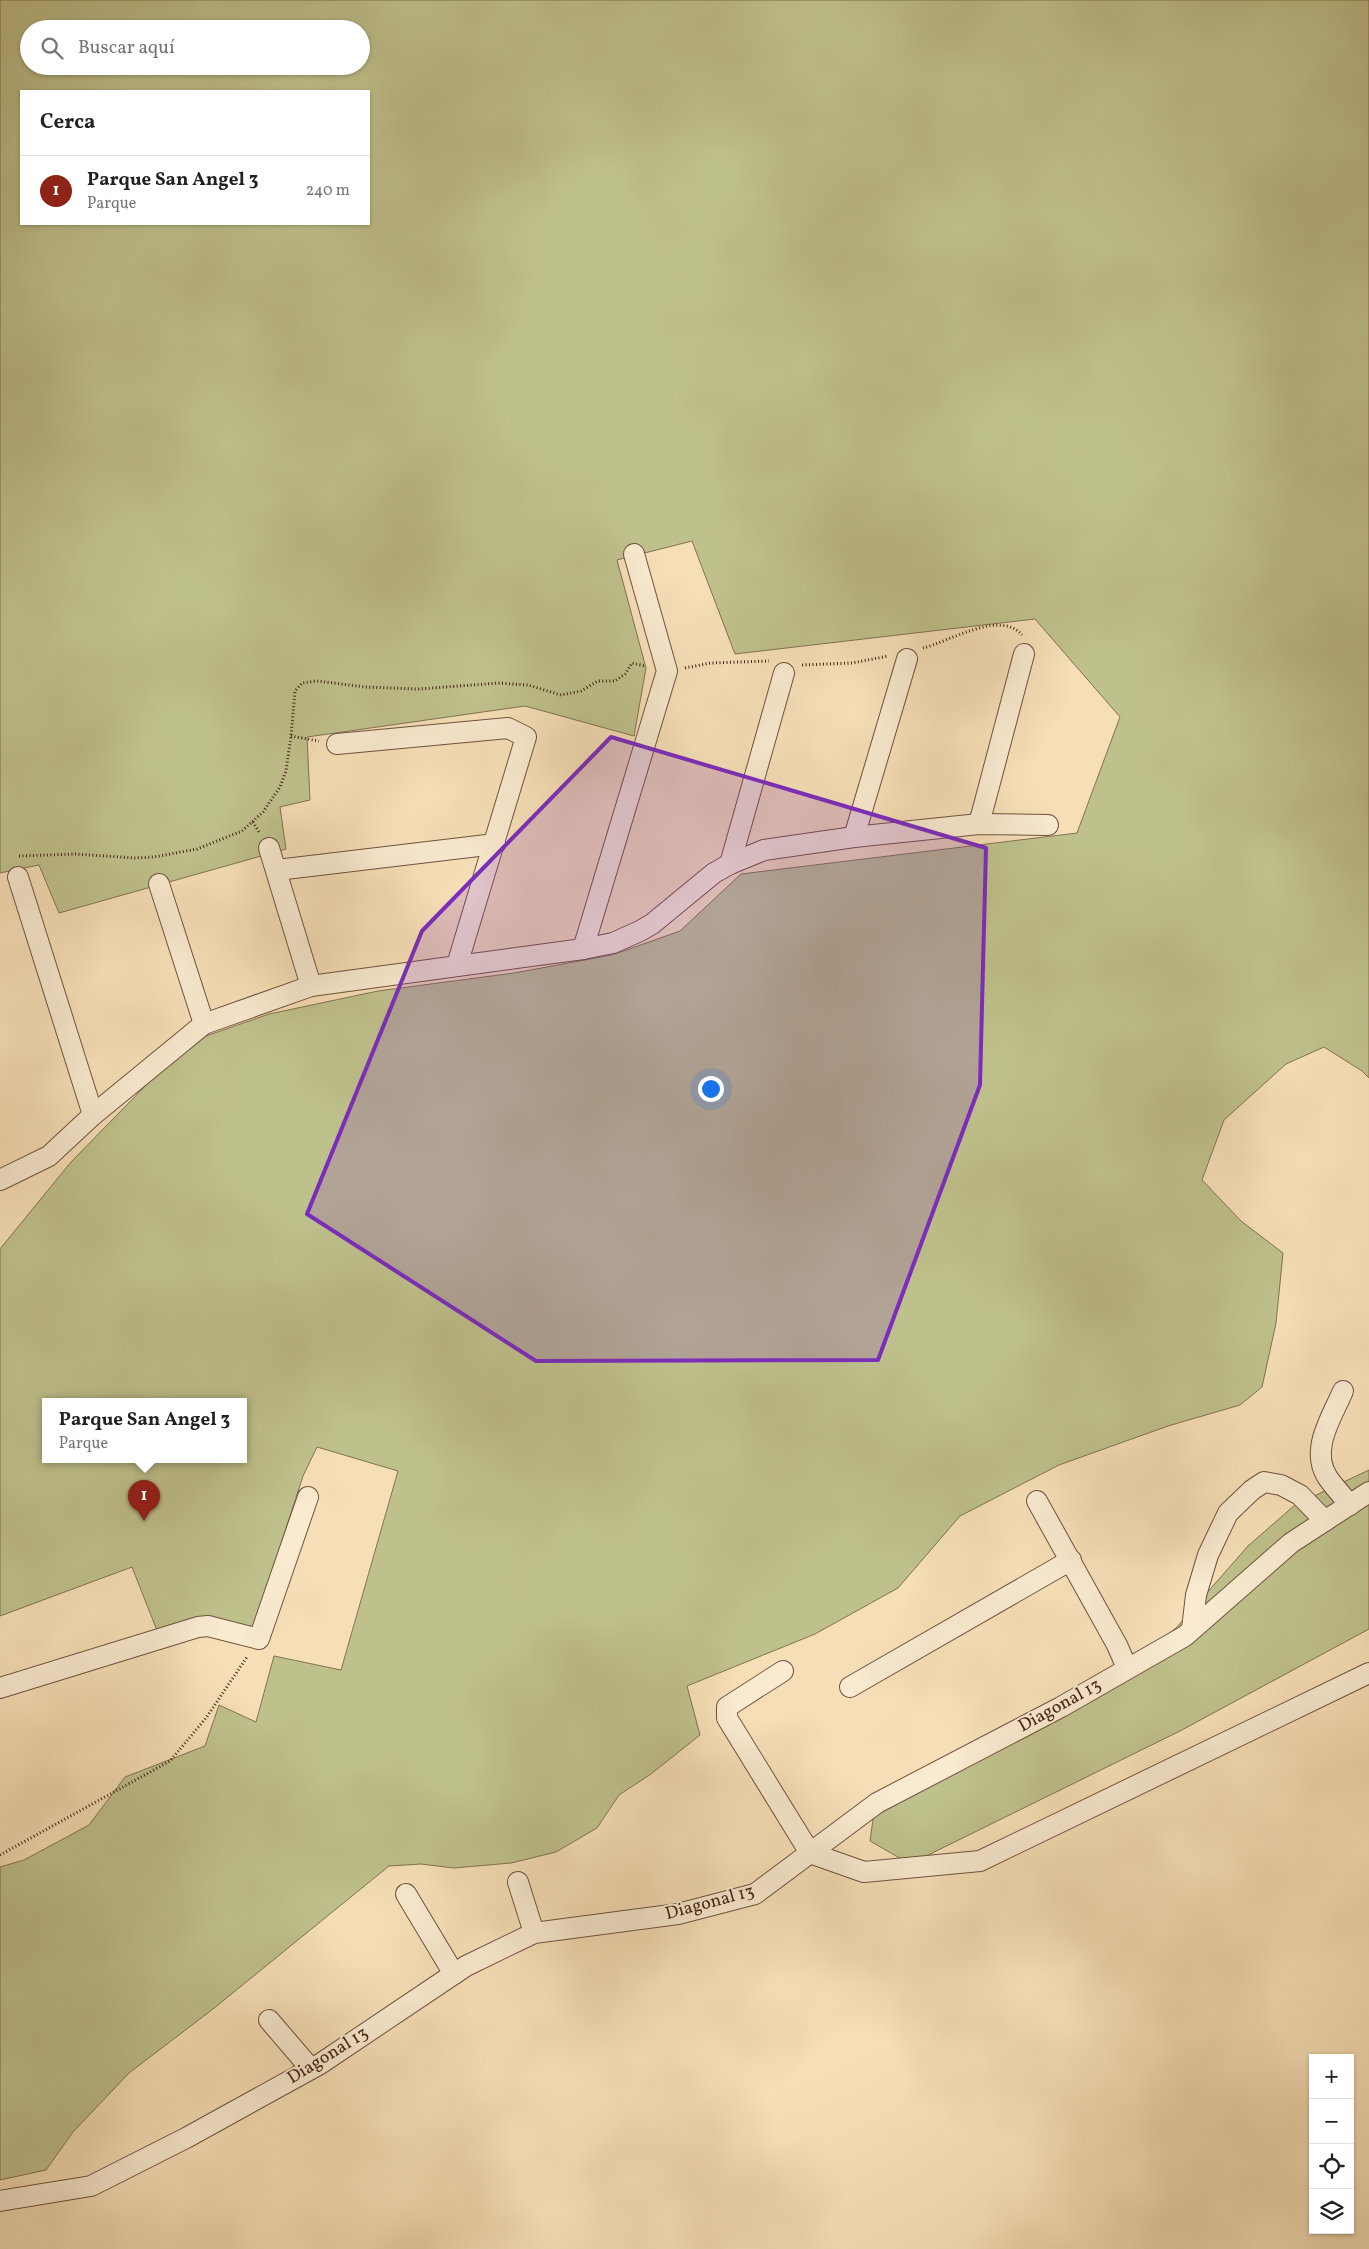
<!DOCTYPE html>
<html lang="es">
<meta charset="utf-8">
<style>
body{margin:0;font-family:Vollkorn,serif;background:#f6f6f6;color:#202124}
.controls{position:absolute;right:15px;bottom:15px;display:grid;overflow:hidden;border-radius:0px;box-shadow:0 1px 4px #0004}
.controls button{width:45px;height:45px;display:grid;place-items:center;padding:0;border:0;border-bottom:1px solid #e0e0e0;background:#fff;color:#202124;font:25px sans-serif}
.you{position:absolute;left:710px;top:1088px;width:18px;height:18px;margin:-12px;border:4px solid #fff;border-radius:50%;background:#1a73e8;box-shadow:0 0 0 8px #1a73e833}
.badge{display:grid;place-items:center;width:32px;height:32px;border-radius:50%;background:#8f2418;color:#fff;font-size:16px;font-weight:700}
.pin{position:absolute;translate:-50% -41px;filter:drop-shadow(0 1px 2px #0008)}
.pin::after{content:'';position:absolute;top:26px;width:18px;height:15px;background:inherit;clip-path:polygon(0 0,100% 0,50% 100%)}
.popup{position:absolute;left:42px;top:1398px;width:205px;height:65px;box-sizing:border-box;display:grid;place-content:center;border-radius:0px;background:#fff;filter:drop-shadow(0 1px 4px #0005);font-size:16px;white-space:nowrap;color:#757577}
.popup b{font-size:19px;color:#202124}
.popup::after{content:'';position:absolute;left:50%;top:100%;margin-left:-10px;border:10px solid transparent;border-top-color:#fff}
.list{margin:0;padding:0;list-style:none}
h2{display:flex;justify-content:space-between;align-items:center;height:65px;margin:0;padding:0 20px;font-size:21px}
h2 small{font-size:16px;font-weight:400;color:#757577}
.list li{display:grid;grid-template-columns:32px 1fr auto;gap:15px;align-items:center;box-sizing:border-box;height:70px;padding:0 20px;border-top:1px solid #e0e0e0}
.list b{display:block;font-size:19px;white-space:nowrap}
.list p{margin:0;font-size:16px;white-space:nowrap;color:#757577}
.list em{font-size:16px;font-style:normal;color:#757577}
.icon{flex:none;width:28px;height:28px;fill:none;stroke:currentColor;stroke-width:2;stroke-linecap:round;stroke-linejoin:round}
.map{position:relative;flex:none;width:1369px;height:2249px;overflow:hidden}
.search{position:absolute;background:#fff;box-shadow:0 1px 4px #0004;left:20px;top:20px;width:350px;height:55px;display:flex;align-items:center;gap:12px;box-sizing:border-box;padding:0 18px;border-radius:28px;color:#757577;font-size:19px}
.panel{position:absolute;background:#fff;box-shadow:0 1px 4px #0004;left:20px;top:90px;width:350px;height:135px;border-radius:0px}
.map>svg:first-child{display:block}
.green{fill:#bfc18c;stroke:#827251;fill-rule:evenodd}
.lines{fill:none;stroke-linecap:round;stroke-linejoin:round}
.minor-casing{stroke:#70523e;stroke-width:22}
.path{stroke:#442316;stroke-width:3;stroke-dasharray:1 2.5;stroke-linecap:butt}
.minor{stroke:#f9ead0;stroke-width:20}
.marked{fill:#7b2cbf;fill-opacity:0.2;stroke:#7b2cbf;stroke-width:4;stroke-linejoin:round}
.labels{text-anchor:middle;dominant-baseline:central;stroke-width:4;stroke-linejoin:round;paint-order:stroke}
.street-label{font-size:18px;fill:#442316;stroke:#f9ead0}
</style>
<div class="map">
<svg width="1369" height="2249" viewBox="0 0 1369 2249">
<rect width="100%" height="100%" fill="#f6dfb7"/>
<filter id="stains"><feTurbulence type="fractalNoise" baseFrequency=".004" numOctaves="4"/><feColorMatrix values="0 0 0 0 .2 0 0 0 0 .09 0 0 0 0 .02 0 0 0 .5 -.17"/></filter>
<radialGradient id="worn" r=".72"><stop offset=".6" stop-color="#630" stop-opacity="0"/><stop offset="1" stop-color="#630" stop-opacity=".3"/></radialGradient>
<!-- green -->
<g class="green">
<path d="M0 0H1369V1078L1362 1071 1324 1047 1286 1064 1224 1120 1202 1180 1241 1221 1283 1253 1276 1323 1262 1387 1240 1405 1168 1426 1059 1465 960 1516 898 1588 815 1634 687 1686 700 1735 651 1774 619 1795 597 1828 556 1852 511 1863 454 1868 421 1864 389 1866 213 2009 129 2073 73 2132 46 2170 0 2180V1867L24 1860 89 1825 125 1777 205 1746 219 1705 256 1722 274 1656 341 1670 398 1471 317 1447 303 1476 253 1630 158 1633 132 1567 0 1616V1249L71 1162 155 1076 206 1036 269 1014 378 991 514 973 612 955 680 931 741 874 1077 833 1120 717 1035 619 735 654 692 541 617 560 646 668 634 736 525 706 307 737 310 800 280 807 286 849 59 913 39 865 0 873ZM29 29H361V66H29ZM21 91H369V224H21ZM45 1402H243V1460H45Z"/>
<polygon points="1369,1470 1369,1629 1180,1731 910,1864 870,1841 875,1805 1118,1672 1176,1628 1248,1546 1295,1505"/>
</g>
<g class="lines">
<!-- minor casing -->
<g class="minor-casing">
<g id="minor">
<polyline points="337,744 508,728 526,737 457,965"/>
<polyline points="979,824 1024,654"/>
<polyline points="854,837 907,659"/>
<polyline points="269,848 311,986"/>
<polyline points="730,864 784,673"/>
<polyline points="277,870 495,844"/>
<polyline points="18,877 93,1115"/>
<polyline points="159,884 204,1024"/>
<polyline points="583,949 667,671 634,554"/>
<polyline points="0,1180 49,1156 93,1115 204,1024 311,986 583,949 613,943 640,931 652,924 714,873 730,864 764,850 854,837 979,824 1048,825"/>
<path d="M1343 1391C1332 1417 1309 1450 1328 1478 1334 1487 1343 1496 1350 1505"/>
<polyline points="1037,1501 1117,1645 1127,1668"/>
<polyline points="1192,1629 1196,1595 1208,1555 1228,1513 1252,1490 1264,1482 1281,1485 1300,1495 1325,1521"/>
<polyline points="783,1671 727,1707 727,1718 810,1853 864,1872 980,1861 1369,1673"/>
<polyline points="850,1687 1071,1560"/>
<polyline points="0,1688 198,1627 208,1626 259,1639 308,1497"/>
<polyline points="518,1882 534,1933"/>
<polyline points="406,1894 454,1974"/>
<polyline points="269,2020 311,2069"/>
<polyline points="0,2201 91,2186 186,2138 320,2064 466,1966 534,1933 678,1914 755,1894 877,1803 1061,1707 1185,1636 1291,1543 1369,1492"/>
</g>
</g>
<!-- path -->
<g class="path">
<path d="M923 648C949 642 1000 609 1022 635"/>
<polyline points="802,665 852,663 888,656"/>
<polyline points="685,668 711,663 769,661"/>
<polyline points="291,736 319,741"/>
<polyline points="253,822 259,832"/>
<polyline points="19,856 75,854 135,858 154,857 197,849 242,831 263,812 280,787 286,771 291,736 295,691 302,683 317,681 365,687 418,689 500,683 528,685 561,695 581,691 598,681 615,681 625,674 632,663 645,666"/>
<polyline points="0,1855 170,1761 206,1718 247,1657"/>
</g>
<!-- minor -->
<use href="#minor" class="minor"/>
</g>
<!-- marked area -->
<path class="marked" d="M611 737 986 848 980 1085 878 1360 536 1361 307 1214 422 931Z"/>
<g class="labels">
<!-- street labels -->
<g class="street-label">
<text transform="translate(1060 1706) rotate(-29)">Diagonal 13</text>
<text transform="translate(710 1903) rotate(-15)">Diagonal 13</text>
<text transform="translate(328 2056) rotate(-32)">Diagonal 13</text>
</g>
</g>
<rect width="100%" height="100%" filter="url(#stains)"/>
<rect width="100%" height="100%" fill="url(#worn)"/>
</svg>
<div class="controls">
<button>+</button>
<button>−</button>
<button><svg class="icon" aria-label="locate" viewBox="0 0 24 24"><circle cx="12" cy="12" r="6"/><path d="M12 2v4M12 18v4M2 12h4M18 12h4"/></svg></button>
<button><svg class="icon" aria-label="layers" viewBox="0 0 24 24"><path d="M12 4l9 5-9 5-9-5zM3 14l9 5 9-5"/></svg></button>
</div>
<div class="you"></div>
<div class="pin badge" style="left:144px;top:1521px">1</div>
<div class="popup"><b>Parque San Angel 3</b>Parque</div>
<div class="search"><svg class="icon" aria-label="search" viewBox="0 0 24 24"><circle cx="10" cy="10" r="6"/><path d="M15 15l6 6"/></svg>Buscar aquí</div>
<section class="panel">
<h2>Cerca<small></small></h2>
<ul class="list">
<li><span class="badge">1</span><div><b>Parque San Angel 3</b><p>Parque</p></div><em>240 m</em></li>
</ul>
</section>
</div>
